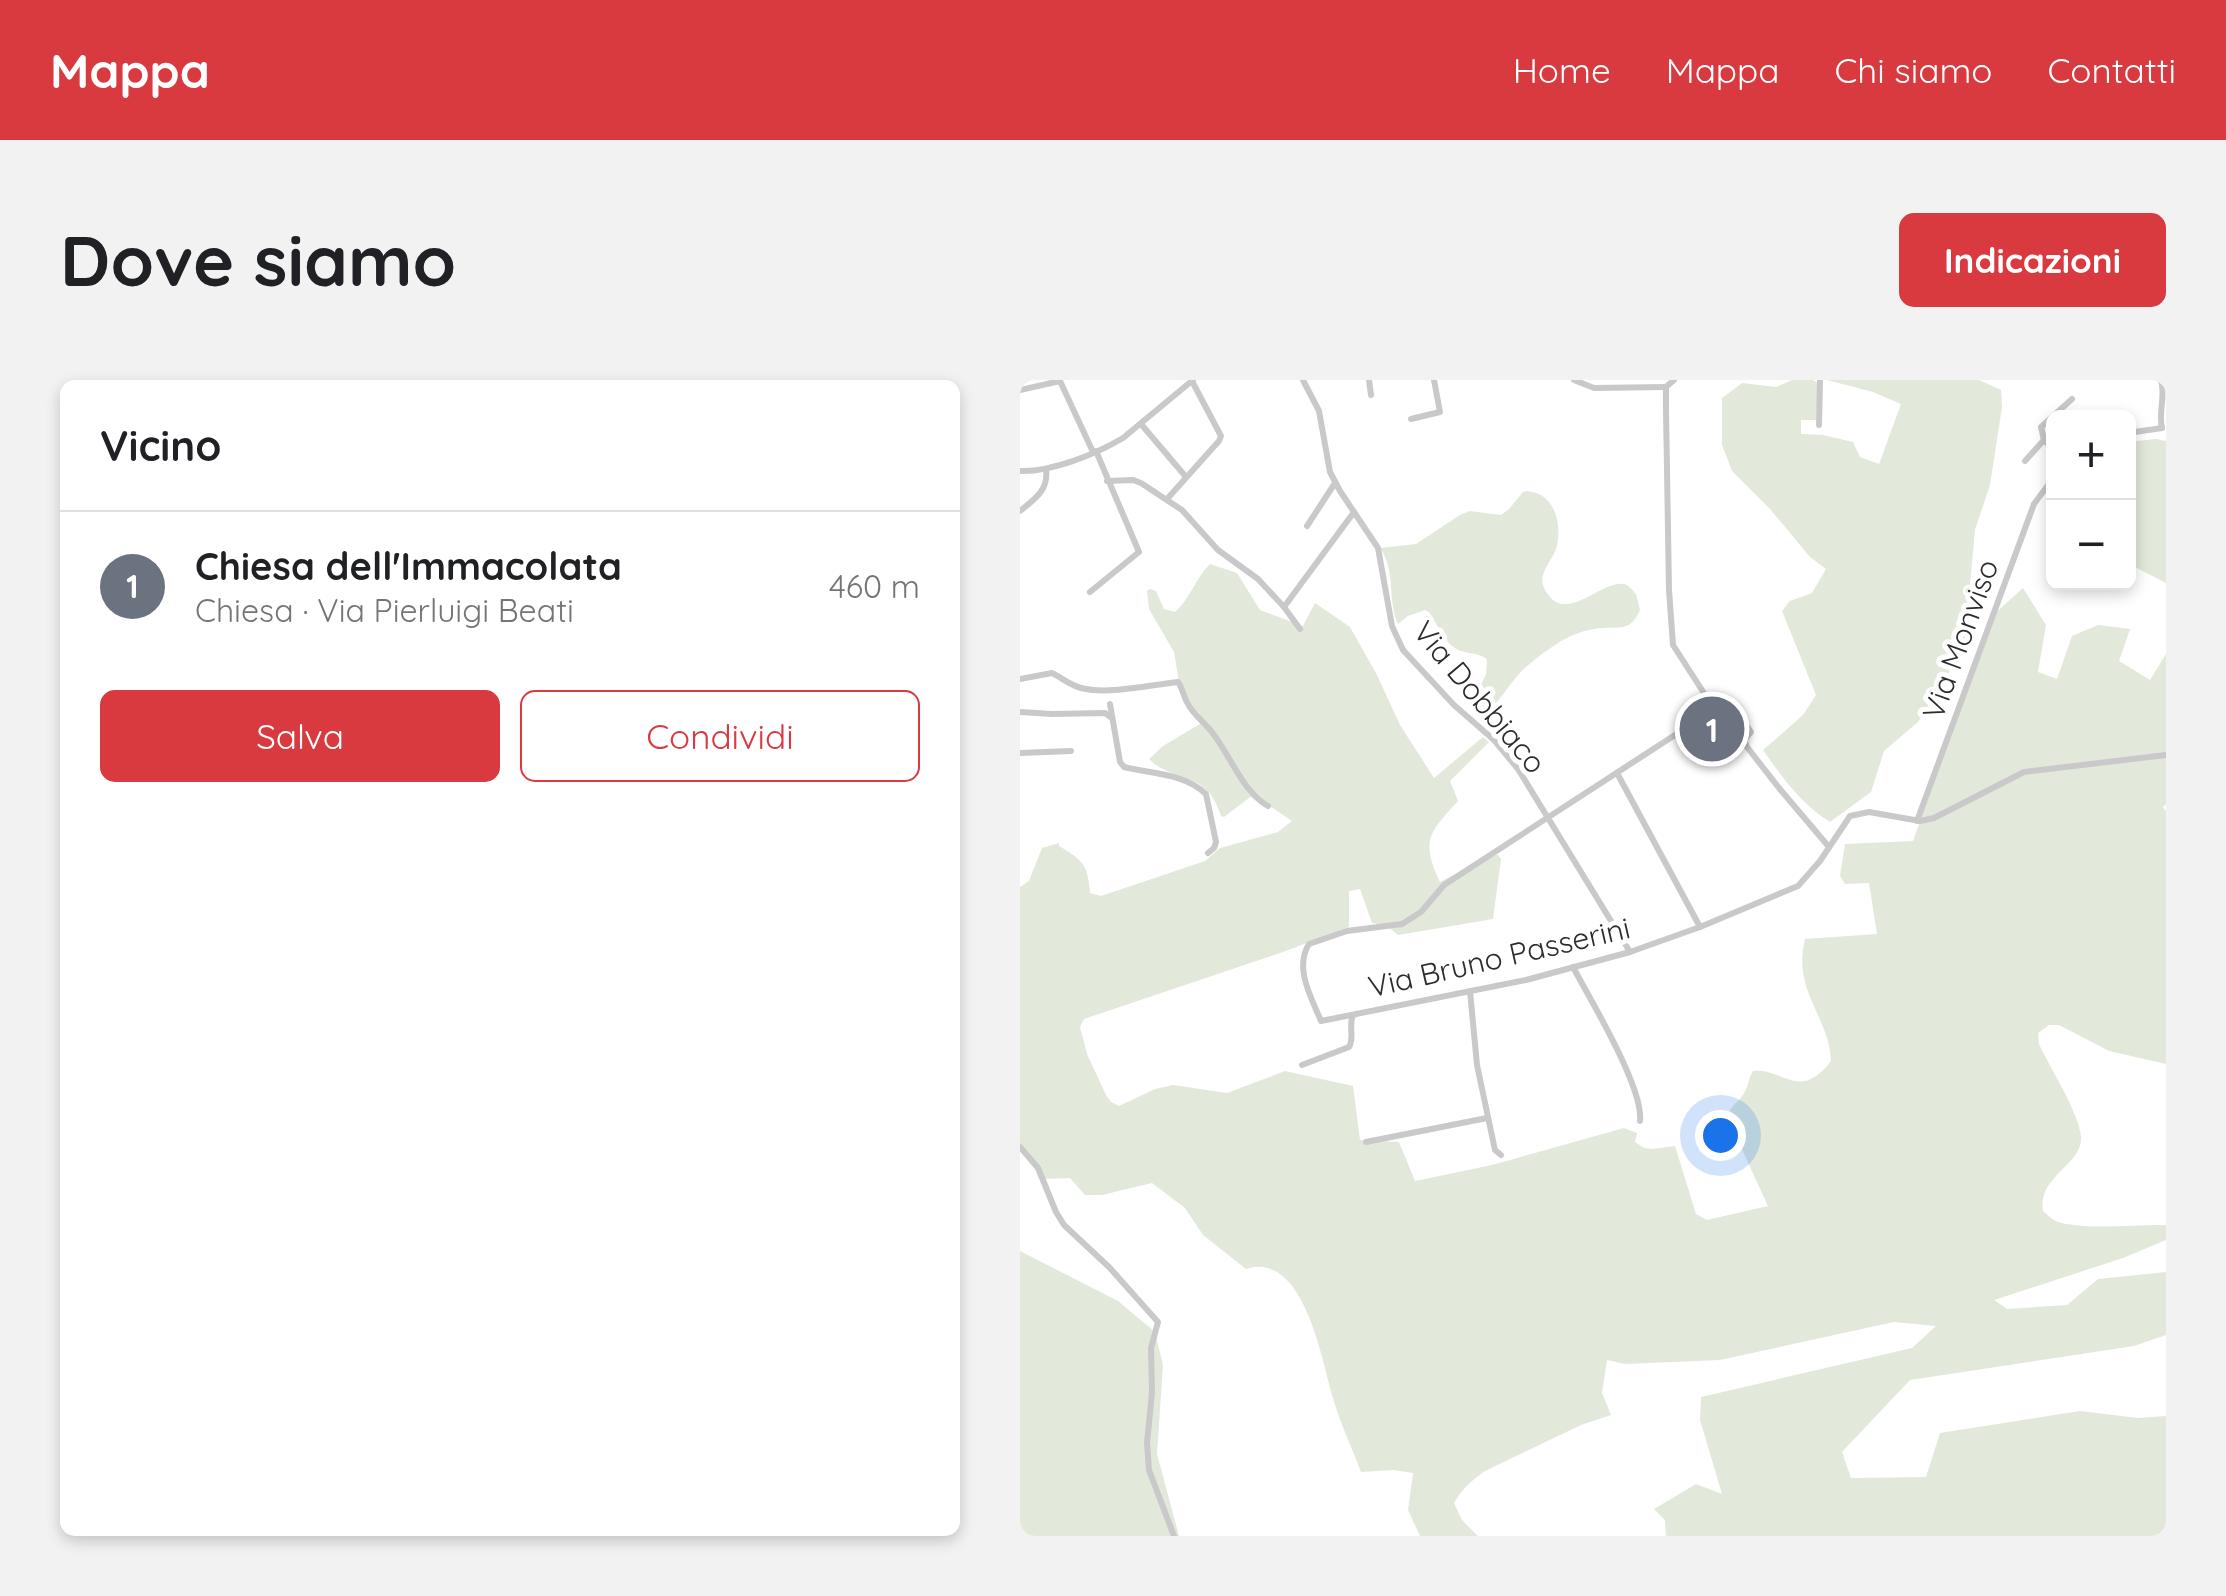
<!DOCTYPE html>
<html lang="it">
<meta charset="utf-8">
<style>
body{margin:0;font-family:Quicksand,sans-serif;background:#f2f2f2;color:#202124}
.controls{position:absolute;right:30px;top:30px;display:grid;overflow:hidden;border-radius:15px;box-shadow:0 5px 15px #0003}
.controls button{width:90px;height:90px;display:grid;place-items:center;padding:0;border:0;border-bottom:2px solid #e0e0e0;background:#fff;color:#202124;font:50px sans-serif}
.you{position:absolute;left:700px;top:755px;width:35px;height:35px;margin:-25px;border:8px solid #fff;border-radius:50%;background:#1a73e8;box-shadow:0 0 0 15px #1a73e833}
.badge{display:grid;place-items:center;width:65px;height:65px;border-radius:50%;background:#d83a40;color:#fff;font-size:32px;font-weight:700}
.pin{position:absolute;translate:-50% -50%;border:5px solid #fff;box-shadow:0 2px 10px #0006}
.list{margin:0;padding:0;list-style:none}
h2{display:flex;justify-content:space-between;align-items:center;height:130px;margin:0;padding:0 40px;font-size:42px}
h2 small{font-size:32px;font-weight:400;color:#757577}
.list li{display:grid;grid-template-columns:65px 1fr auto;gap:30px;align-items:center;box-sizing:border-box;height:150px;padding:0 40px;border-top:2px solid #e0e0e0}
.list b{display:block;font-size:38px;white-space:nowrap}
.list p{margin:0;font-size:32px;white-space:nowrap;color:#757577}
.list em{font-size:32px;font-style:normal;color:#757577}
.actions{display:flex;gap:20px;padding:30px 40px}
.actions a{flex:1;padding:22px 0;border:2px solid #d83a40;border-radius:15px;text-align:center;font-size:35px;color:#d83a40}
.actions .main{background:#d83a40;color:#fff}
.map{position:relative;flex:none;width:1146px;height:1156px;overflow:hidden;border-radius:15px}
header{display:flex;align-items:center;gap:60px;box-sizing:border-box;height:140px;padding:0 50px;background:#d83a40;color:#fff}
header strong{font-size:48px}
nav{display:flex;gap:55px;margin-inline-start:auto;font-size:35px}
.intro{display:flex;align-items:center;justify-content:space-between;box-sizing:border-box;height:240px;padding:0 60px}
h1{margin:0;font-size:70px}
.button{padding:25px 45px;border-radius:15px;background:#d83a40;color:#fff;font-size:35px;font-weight:700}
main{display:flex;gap:60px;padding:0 60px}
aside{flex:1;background:#fff;border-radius:15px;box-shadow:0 5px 15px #0003}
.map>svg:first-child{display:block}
.green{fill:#e2e9da}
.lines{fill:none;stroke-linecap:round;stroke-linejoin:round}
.minor{stroke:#c9c9c9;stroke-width:6}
.labels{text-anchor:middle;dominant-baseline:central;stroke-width:10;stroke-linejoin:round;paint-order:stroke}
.street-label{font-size:30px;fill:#2c2c2c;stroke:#fff}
</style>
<header>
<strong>Mappa</strong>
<nav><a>Home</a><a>Mappa</a><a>Chi siamo</a><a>Contatti</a></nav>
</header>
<div class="intro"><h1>Dove siamo</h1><a class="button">Indicazioni</a></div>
<main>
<aside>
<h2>Vicino<small></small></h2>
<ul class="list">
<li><span class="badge" style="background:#6b7280">1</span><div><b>Chiesa dell'Immacolata</b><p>Chiesa · Via Pierluigi Beati</p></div><em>460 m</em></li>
</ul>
<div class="actions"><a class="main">Salva</a><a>Condividi</a></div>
</aside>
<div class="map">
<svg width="1146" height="1156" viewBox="0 0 1146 1156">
<rect width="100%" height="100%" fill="#fff"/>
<!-- green -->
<g class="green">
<path d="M772 0H793L798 3 796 40H781V54L803 55 833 62 840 77 859 84 881 24 853 12 807 0H959L981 10 982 27 970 105 955 150 944 268 898 342 864 371 851 412 810 442C781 424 762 397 743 370L783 335 796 315 762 231 770 221 792 213 806 189 790 177 750 129 712 91 702 65V18L722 3 756 7Z"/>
<polygon points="1136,59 1146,61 1146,203 1109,184 1109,62"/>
<path d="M507 111C534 113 542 142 537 166 533 181 516 194 525 210 545 247 581 199 604 204 610 206 612 210 616 214L620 230C609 255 596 245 574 249 561 251 549 256 538 263 527 270 516 278 506 287 490 300 477 331 457 335L452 328V324L466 294 467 279C456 271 445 275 435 268 424 262 417 244 410 233L405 230 388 236 378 244C367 219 376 190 360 168L396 164 440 135 450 131 481 135 489 129 503 112Z"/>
<path d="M190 184 217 193 240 230 283 246 295 223 330 247 357 295 380 345 414 398 463 357 469 362 430 401 438 421C410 452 400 460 420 502L473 474 478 475 481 479 473 539 378 555 366 545 352 543 340 509 329 511V547L263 572 64 639 60 647 67 674 86 715 91 722 99 726 135 709 153 705 207 713 265 691 333 706 340 760 379 762 395 801 472 785 604 748 617 753 615 762 624 768 632 769 655 766 676 834 687 840 748 826 708 739C709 725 718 724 724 713 729 706 728 698 733 691 764 688 780 722 811 681 809 635 772 612 785 559L857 554 849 503 825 504 820 496 825 464 893 461 972 236 1003 208 1026 245 1018 292 1037 299 1052 256 1078 245 1110 249 1099 281 1130 300 1146 274V424L1143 427 1146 431V684L1089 671 1039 645H1029L1018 653 1019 664C1030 688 1059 732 1061 757 1063 785 1017 796 1023 831 1028 835 1030 838 1036 841 1061 851 1117 844 1146 845V860L1103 878 974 920 987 929 1047 925 1078 899 1146 892V955L1114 966 890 1000 822 1072 831 1098 906 1097 920 1053 1060 1031 1118 1038 1146 1036V1156H646L645 1140 634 1129 676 1104 702 1114 680 1040 681 1017 892 968 916 946 874 942 700 980 605 984 587 980 582 1013 591 1035 561 1045 465 1091C452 1100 442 1109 434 1123L442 1140 458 1156H400L388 1130 393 1093 373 1090 341 1092C332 1068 320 1043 313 1018 302 981 284 870 226 889L183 855 165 828 132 803 82 815H65L50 798 22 799 0 767V507L9 501 22 468 39 463V466C63 480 68 485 70 513L81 516 185 481 200 468 258 452 272 441 233 415 204 437 201 436C187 389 156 405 129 379L143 366 183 342 168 321 159 302 154 272 129 229 127 211 130 209 136 211 144 229 155 232C171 218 174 200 190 184Z"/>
<polygon points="0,871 98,921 135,952 143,985 137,1074 159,1156 7,1156 0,1151"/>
</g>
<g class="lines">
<!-- minor -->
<g class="minor">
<polyline points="283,0 299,31 310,92 320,111 358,168 372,246 383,270 434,325 474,360 498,389 610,572"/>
<polyline points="349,0 351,15"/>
<polyline points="554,0 574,8 646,7"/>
<polyline points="654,0 646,7 646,30 649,210 653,265 698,335 707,342 721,338 731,352 724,360 727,367 759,408 809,467"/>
<path d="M1141 0C1146 16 1138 32 1142 48"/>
<polyline points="40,1 73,72"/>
<polyline points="0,10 40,1"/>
<polyline points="391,39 420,32 414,0"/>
<polyline points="121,44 166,97"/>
<polyline points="799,45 800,0"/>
<polyline points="1108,53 1142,48"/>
<polyline points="1034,70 1024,60 1021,47 1052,19"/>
<polyline points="1005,81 1024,60"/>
<path d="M0 91C32 92 76 74 103 58L173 0"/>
<polyline points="87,101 113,100 121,103 162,130 198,170 238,199 264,227 280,249"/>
<polyline points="147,119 199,61 201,56 172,1"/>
<path d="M0 131C15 119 29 110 26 89"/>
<polyline points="287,146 315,103"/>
<polyline points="70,212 119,172 76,71"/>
<polyline points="264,227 334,132"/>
<path d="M0 299 32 293C42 298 50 305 61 308 89 315 129 305 158 302 163 309 163 316 168 324 174 336 186 343 194 355 211 377 223 412 248 426"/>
<path d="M90 324 100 382 104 387C132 394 164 393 186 414L196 462 194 468 188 473"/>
<path d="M695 329 424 505 401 532 382 544 327 551 289 564C274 588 291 617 301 641L506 600 610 572 680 547 778 506 800 481 830 436 849 432 900 441 914 438 1004 392 1146 375"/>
<polyline points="0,332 32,334 85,333 92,338"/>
<polyline points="0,373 51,371"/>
<polyline points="597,393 680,547"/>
<polyline points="897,441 1014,124 1034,97"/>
<path d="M553 587C570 619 624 708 620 741"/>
<polyline points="450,611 457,685 475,770 481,775"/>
<path d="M282 685 329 667C335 657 328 646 333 635"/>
<polyline points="346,762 467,738"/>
<polyline points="0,767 18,788 36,832 44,845 89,887 138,942 131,968 132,1012 127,1063 129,1090 154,1156"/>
</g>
</g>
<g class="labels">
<!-- street labels -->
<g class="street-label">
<text transform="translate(940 259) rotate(-70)">Via Monviso</text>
<text transform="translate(460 317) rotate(50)">Via Dobbiaco</text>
<text transform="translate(479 577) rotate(-13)">Via Bruno Passerini</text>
</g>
</g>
</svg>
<div class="controls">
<button>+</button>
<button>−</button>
</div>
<div class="you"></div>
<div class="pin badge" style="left:692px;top:349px;background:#6b7280">1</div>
</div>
</main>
